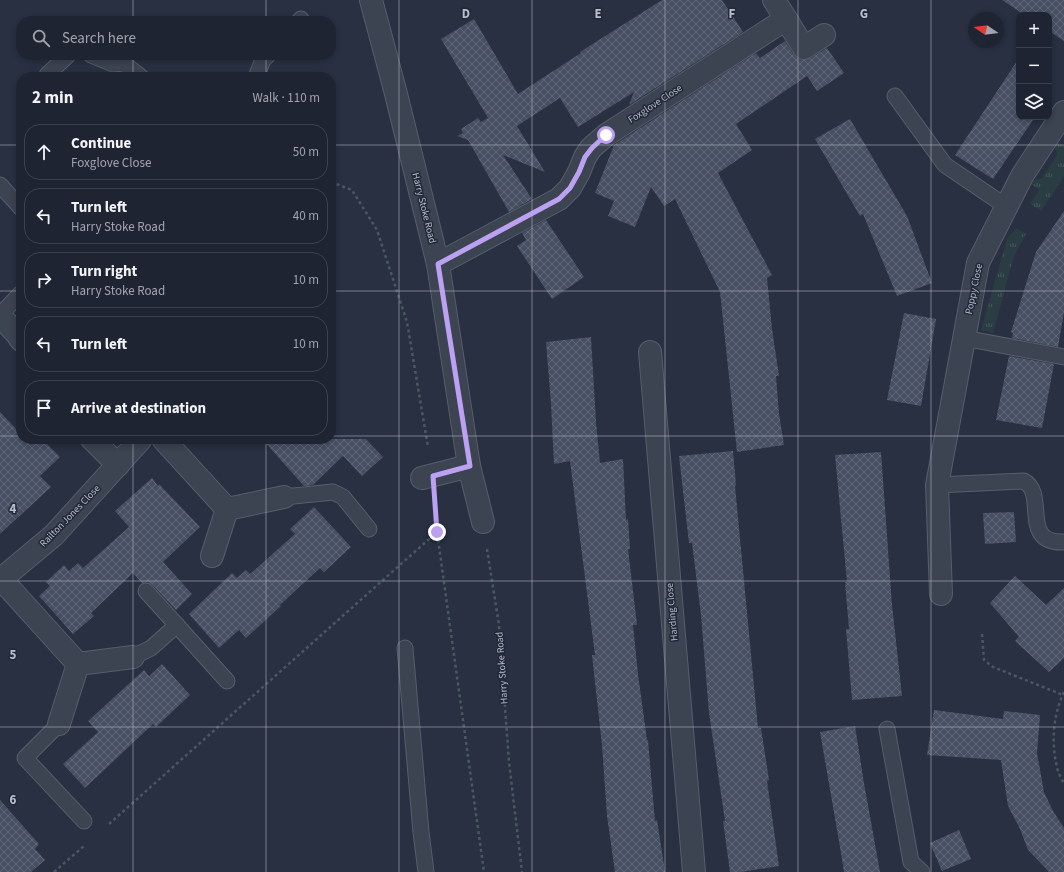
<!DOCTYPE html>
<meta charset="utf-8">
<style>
body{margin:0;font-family:"Source Sans 3",sans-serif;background:#2b303e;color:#f1f3f6}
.controls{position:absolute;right:12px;top:12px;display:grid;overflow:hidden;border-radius:8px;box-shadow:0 2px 6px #0003}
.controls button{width:36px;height:36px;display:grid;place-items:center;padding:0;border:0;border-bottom:1px solid #3c414d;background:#1e2432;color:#f1f3f6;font:20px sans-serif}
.compass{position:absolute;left:968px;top:12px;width:36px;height:36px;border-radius:50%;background:#1e2432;box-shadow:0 2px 6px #0003;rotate:283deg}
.stop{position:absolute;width:12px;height:12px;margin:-9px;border:3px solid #bca0f2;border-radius:50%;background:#fff}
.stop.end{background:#bca0f2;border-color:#fff;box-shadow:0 1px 4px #0008}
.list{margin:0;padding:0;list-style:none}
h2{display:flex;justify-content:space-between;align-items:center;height:52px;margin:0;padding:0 16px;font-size:17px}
h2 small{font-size:13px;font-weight:400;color:#a1a4ac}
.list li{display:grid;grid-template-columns:26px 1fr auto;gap:12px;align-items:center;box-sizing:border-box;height:56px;margin:0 8px 8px;padding:0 8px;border:1px solid #3c414d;border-radius:16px}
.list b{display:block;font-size:15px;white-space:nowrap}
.list p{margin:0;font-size:13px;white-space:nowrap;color:#a1a4ac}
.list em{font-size:13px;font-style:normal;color:#a1a4ac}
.icon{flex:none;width:22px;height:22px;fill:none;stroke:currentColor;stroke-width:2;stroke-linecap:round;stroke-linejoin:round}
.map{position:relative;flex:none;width:1064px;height:872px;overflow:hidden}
.search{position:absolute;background:#1e2432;box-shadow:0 2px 6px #0003;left:16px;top:16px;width:320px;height:44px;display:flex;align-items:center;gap:10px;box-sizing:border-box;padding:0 14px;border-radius:16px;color:#a1a4ac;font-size:15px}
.panel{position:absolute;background:#1e2432;box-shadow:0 2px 6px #0003;left:16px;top:72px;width:320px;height:372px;border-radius:16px}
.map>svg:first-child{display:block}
.grass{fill:url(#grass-tufts)}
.building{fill:url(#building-cross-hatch)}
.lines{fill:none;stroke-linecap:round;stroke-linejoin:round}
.lane-casing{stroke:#575e6c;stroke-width:17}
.street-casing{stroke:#575e6c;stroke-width:24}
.path{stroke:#485a5f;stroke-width:2.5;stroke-dasharray:3 3;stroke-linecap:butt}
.lane{stroke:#3c4351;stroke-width:15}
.street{stroke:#3c4351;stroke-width:22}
.route{stroke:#bca0f2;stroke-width:5}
.grid{fill:none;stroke:#b9becb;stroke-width:1;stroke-opacity:0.55}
.labels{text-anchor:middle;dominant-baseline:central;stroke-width:3;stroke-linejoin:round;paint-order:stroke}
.street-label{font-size:10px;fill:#b9becb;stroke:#212837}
.grid-label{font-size:13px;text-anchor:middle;font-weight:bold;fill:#b9becb;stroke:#212837;stroke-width:3;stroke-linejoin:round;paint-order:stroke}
</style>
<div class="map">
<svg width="1064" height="872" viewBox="0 0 1064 872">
<defs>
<pattern id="grass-tufts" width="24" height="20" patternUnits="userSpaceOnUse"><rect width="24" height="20" fill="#2a3d43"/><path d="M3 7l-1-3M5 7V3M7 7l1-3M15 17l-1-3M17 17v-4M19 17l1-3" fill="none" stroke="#47575d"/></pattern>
<pattern id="building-cross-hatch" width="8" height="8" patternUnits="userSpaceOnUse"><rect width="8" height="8" fill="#475063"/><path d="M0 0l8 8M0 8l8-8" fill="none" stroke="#5f6778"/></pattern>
</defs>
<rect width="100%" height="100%" fill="#283042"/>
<!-- grass -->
<g class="grass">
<polygon points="1054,140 1064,146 1064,176 1041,211 1030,204 1039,190 1029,182 1042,178 1057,155"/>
<polygon points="1016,228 1026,234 1014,256 993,333 981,330 1007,239"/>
</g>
<!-- building -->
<g class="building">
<polygon points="662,0 722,0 743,32 629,105 634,92 578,127 560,98 517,126 545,172 503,155 532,199 509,212 468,140 457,136 463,133 461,129 478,118 481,122 488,118 441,39 474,19 518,94 581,53 580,52"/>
<polygon points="1002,0 1064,0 1064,41 1049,31 1049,15 1025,15"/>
<polygon points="785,41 794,55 799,59 804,60 811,58 827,48 844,73 817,91 807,76 736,124 752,150 718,173 772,275 767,278 772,329 779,376 776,376 779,414 784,445 737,452 720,292 675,199 664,206 651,187 635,227 608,216 614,201 595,193 614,145 756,53 760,58"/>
<polygon points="1019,58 1019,117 1035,117 993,179 955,155"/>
<polygon points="850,119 907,216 932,283 897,296 863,214 860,216 815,139"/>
<polygon points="1064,211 1064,312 1058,347 1012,338 1013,333 1011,332 1036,252"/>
<polygon points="546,220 584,277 552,299 517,246 526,240 522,233"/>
<polygon points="904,313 936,319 921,406 887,400"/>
<polygon points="591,337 596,422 600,463 623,459 626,520 628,519 630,549 628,549 637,625 633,625 638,674 647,740 648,740 655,821 657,820 665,872 615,872 607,816 602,745 592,655 595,655 570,461 554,464 551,404 546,342"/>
<polygon points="1009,356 1054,364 1042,428 996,420"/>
<polygon points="0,412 21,434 21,439 42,439 60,457 40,476 51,487 0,534"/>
<polygon points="262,439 366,439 383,457 362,476 343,456 313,485 304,486"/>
<polygon points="733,451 736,485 735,486 758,728 761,728 769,780 767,781 779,866 741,872 730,872 723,821 725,821 709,713 701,615 692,543 689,543 679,456"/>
<polygon points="881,452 892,605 902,696 852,700 846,629 849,629 845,582 847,582 835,455"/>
<polygon points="152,478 158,486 159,484 200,527 163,562 192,594 176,610 153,585 148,582 142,583 133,573 91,613 94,616 73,634 39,596 50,586 46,582 64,565 69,571 78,563 83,568 129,527 115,511"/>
<polygon points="314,507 351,547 324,572 320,568 280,605 281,606 246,638 239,630 219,648 189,614 232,573 237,578 246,570 250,574 295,534 290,529"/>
<polygon points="1014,512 1016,542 985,544 983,513"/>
<polygon points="1015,576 1046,605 1064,588 1064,658 1049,672 1015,641 1019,637 990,603"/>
<polygon points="162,664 190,695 156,727 153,724 85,788 63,764 98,732 88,721 144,670 149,676"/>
<polygon points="934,710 1003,719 1004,711 1040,715 1037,753 1044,792 1053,811 1064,828 1064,872 1049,872 1028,850 1020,829 1008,806 1001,760 927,755"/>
<polygon points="855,726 864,783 880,872 844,872 840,847 820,732"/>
<polygon points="0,800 39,844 35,849 45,860 31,872 0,872"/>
<polygon points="959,830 971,859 942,871 930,843"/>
</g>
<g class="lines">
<!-- lane casing -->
<g class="lane-casing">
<g id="lane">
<polyline points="299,21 301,19"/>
<polyline points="91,55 113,64 123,63 141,77"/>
<polyline points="47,75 68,55"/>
<polyline points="256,77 263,60 268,55"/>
<polyline points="895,96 945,165 1007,207"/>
<polyline points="0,185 21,208"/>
<polyline points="0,315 21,293"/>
<polyline points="964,338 1064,357"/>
<path d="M937 485 1024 481C1048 494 1019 544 1064 542"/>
<polyline points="284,497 333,492 343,497 369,529"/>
<polyline points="146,591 227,681"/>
<polyline points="405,648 421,832 426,872"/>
<polyline points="133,657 151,648 177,625"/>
<polyline points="59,724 25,758 84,821"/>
<polyline points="887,729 911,862 922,872"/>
</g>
</g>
<!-- street casing -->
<g class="street-casing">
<g id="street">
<polyline points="371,0 395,90 438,264 469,466 483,522"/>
<polyline points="774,0 804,48 824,35"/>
<polyline points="438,264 559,199 570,188 579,172 585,157 591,148 606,135 786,19"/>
<polyline points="0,316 17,334 21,340"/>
<polyline points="650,352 694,872"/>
<polyline points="92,439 118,465"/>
<polyline points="163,439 227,509"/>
<polyline points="422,478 469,466"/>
<polyline points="212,556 227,509 284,497"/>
<polyline points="1,579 78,664"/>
<polyline points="0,580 54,535 141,439"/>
<polyline points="941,594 937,485 978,263 1022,176 1064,112"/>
<polyline points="59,724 78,664 133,657"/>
</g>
</g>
<!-- path -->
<g class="path">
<polyline points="331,182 352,190 377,230 407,322 428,447"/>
<polyline points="435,504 437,532 484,872"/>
<polyline points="487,549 499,625 509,762 522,872"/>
<polyline points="982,634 984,660 993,667 1063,695"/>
<path d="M1064 692C1053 715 1051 742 1057 767 1058 773 1062 779 1064 784"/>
<polyline points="109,824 437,532"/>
<polyline points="54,872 84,846"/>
</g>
<!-- lane -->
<use href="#lane" class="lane"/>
<!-- street -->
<use href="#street" class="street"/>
</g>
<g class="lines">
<!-- route -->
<polyline class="route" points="437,532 433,476 470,466 438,264 559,199 570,188 579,172 585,157 592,148 606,135"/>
</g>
<!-- grid -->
<path class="grid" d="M133 0V21M266 0V21M399 0V872M532 0V872M665 0V872M798 0V872M931 0V872M133 55V77M266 55V77M0 145H21M331 145H1064M0 291H21M331 291H1064M0 436H21M331 436H1064M133 439V872M266 439V872M0 581H1064M0 727H1064"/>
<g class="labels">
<!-- street labels -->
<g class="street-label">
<text transform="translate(655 104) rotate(-33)">Foxglove Close</text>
<text transform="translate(424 208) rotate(76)">Harry Stoke Road</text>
<text transform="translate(974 289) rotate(-78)">Poppy Close</text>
<text transform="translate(70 516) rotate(-46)">Railton Jones Close</text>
<text transform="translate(672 612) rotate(-95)">Harding Close</text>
<text transform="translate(502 668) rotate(-94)">Harry Stoke Road</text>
</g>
</g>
<g class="grid-label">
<text x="466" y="18">D</text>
<text x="598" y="18">E</text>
<text x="732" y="18">F</text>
<text x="864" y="18">G</text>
<text x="13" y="513">4</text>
<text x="13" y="659">5</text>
<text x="13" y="804">6</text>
</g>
</svg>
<div class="controls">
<button>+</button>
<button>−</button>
<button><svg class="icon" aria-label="layers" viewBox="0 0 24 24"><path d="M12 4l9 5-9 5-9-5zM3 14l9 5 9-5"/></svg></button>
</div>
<svg class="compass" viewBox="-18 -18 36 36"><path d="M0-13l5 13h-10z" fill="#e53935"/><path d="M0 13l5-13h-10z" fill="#a1a4ac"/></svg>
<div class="stop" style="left:606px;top:135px"></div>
<div class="stop end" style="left:437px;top:532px"></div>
<div class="search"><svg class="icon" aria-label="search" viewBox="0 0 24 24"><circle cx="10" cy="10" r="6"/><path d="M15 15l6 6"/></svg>Search here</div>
<section class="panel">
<h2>2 min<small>Walk · 110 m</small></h2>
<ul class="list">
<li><svg class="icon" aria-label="ahead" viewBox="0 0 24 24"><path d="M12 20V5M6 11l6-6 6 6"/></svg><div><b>Continue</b><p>Foxglove Close</p></div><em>50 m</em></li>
<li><svg class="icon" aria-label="left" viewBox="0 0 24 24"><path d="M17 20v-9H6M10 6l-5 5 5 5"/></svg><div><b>Turn left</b><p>Harry Stoke Road</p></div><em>40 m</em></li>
<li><svg class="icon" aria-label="right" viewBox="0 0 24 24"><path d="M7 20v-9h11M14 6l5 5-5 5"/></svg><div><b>Turn right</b><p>Harry Stoke Road</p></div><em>10 m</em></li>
<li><svg class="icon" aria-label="left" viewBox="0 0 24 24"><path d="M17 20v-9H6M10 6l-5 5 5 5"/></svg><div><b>Turn left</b></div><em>10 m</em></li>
<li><svg class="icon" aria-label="arrive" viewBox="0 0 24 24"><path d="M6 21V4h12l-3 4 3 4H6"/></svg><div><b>Arrive at destination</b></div></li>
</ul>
</section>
</div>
